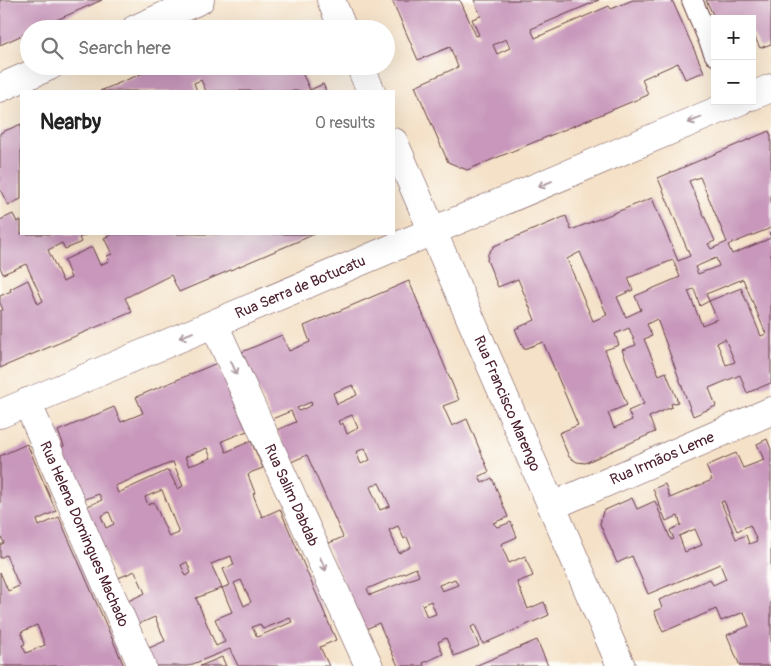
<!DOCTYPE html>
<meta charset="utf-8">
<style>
body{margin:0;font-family:Pangolin,sans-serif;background:#f2f2f2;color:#222}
.controls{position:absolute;right:15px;top:15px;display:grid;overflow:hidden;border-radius:0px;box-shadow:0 5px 20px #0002}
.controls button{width:45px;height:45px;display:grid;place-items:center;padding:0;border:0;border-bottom:1px solid #e0e0e0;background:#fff;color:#222;font:25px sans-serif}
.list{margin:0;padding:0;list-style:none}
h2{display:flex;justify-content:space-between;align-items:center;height:65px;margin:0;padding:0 20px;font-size:21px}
h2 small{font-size:16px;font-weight:400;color:#767676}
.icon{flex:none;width:28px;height:28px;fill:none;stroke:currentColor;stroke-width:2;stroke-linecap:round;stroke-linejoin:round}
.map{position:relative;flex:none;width:771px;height:666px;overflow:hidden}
.search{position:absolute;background:#fff;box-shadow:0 5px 20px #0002;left:20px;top:20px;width:375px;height:55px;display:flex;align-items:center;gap:12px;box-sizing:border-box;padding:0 18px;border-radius:28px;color:#767676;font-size:19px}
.panel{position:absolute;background:#fff;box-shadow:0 5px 20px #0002;left:20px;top:90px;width:375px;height:145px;border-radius:0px}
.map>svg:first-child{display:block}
.building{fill:#c897bb;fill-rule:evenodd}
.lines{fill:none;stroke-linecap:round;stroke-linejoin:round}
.service-casing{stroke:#643c42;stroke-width:22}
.minor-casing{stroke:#643c42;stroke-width:29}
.tertiary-casing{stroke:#643c42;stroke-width:29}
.service{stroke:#fff;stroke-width:20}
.minor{stroke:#fff;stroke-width:28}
.tertiary{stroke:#fff;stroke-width:28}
.oneway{stroke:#ae9aa0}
.labels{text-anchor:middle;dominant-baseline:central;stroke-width:4;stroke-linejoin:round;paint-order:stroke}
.street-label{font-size:15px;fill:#4a1f2b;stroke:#fdfcf7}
</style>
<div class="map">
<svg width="771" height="666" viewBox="0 0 771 666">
<rect width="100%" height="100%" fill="#fdfcf7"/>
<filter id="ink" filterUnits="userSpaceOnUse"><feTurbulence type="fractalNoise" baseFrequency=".02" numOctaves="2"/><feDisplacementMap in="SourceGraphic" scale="10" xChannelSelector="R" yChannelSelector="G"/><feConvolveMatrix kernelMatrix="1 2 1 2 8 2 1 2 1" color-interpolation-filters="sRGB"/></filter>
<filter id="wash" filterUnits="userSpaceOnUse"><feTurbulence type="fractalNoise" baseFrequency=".0096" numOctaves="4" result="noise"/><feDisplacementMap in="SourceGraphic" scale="20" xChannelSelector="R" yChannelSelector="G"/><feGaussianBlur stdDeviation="1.12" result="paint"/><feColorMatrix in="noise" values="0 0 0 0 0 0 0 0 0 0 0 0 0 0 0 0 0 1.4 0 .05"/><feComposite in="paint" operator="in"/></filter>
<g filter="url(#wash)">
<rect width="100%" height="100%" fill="#f4e1c7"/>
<g id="blocks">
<!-- building -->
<g class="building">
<polygon points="0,0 102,0 36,29 29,29 29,32 0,45"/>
<path d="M392 0H459L461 2 476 36 479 35 472 19 481 16 474 0H599L531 29 535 38 609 6 611 9 633 0H672L704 72 685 79 678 63 642 79 648 95 467 170 448 162 415 86 458 67 450 47 418 60ZM506 39 510 48 497 54 493 45Z"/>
<polygon points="706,0 771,0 771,44 760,48 753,33 752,34 752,19 715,19"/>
<polygon points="279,21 283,29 260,29"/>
<polygon points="160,66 299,66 310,90 323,84 326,91 206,91 201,80 194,83 197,91 100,91"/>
<polygon points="21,124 21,199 8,205 0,189 0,133"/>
<path d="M769 131 771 136V228L728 245 732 254 771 238 769 233 771 232V383L747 393 740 375 709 388 716 406 693 416 657 319 647 324 652 336 644 339 659 375 666 372 678 402 671 404 672 407 649 417 655 432 585 463 577 462 569 457 559 433 578 425 543 342 524 349 515 329 535 320 518 279 498 287 487 260 488 254 494 246 566 216 571 230 652 198 678 261 690 256 658 178ZM700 177 727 242 711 249 708 244 715 241 689 181ZM580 252 607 315 593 321 567 259ZM716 258 719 266 698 274 695 267ZM673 260 680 277 635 296 641 310 626 317 617 297 633 290 628 278ZM743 279 766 334 761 336 741 288 709 301 717 319 702 325 688 291 694 289 700 306 709 301 706 294ZM629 328 636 345 622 350 644 404 628 411 632 420 614 428 608 413 627 405 605 350 619 345 615 334ZM725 339 735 362 726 365 717 343Z"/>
<polygon points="13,214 17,222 21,220 21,234 88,234 79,238 81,242 73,246 65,249 62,243 48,250 63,282 71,278 64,260 92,247 100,265 109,261 107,256 112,254 104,238 113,234 315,234 179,292 171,275 125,298 132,312 0,368 0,311 3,310 0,303 0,296 11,291 10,289 28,280 38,304 43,301 26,264 3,274 0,267 0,220"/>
<path d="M409 281 459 400 443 406 452 426 467 419 489 472 479 476 482 483 492 478 508 517 493 523 497 527 501 526 511 522 517 537 501 544 509 563 525 556 533 576 517 582 528 609 544 602 549 615 483 644 475 625 471 627 479 646 454 656 446 638 438 642 443 654 423 663 424 666H398L379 623 364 630 327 544 343 537 307 455 291 462 277 430 296 422 291 411 272 419 242 352 282 335 289 351 310 342 304 326ZM353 385 357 395 337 404 333 393ZM311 402 312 405 299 411 297 408ZM352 415 358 428 347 434 343 423 340 425 338 421ZM365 448 370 460 361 464 356 452ZM379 483 390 506 380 510 370 487ZM398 526 404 539 407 537 411 547 399 553 389 530ZM416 568 419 576 370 595 367 589ZM455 579 458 585 442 591 439 585ZM431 601 436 614 427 617 422 605Z"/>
<path d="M217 363 247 431 222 441 226 452 251 441 263 468 252 472 248 475 255 493 253 494 262 517 280 509 336 640 320 647 329 666H238L230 649 188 666H154L147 649 165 641 155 617 136 625 126 602 145 593 135 571 116 579 85 507 102 500 99 494 82 500 60 448 64 446 58 431 114 407 121 422 143 413 136 397ZM207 448 211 458 189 466 185 457ZM173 462 183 486 178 489 168 470 118 493 115 486ZM162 490 179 533 169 537 154 502 148 505 145 497ZM109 512 114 524 106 528 101 516ZM231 556 234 565 223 569 230 585 222 588 232 612 215 619 225 642 216 646 196 598 222 588 211 564ZM187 562 191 573 186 576 181 565ZM241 580 251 602 244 606 234 583ZM290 618 292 622 257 637 252 627 260 624 263 629Z"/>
<path d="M767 439 771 449V666H740L727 635 749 626 744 612 721 621 716 609 663 632 654 611 662 608 659 600 710 579 713 585 726 579 720 564 648 594 632 556 617 563 600 524 603 511 632 498 637 509 655 501 671 540 674 539 670 530 681 525 678 516 666 521 653 489 665 484 670 498 712 480 706 466 736 453 743 468 764 460 757 444ZM724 501 737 531 750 525 757 541 749 544 746 535 736 539 721 502ZM695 529 702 545 685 552 679 536Z"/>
<path d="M27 444 56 511 37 520 39 526 59 517 124 666H0V572L8 591 19 586 6 555 0 558V545L4 543 0 535V456ZM37 625 45 645 26 653 22 645 25 644 21 632Z"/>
<polygon points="537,640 548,666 475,666"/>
<polygon points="222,657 226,666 200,666"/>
</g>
</g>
</g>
<g filter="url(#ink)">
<use href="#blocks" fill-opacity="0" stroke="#643c42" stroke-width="1"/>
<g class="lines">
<!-- service casing -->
<g class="service-casing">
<polyline id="service" points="692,0 715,55"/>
</g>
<!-- minor casing -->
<g class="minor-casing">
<g id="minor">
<polyline points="135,29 200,0"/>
<polyline points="0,88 50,66"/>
<path id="s1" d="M214 324 369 666"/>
<path id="s2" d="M27 402 142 666"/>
<path id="s3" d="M552 506 771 411"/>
</g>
</g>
<!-- tertiary casing -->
<g class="tertiary-casing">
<g id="tertiary">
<polyline points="331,0 343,29"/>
<polyline points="360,66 371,91"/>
<polyline points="752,96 771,88"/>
<path id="s4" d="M394 142 621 666"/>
<path id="s5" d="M0 414 740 101"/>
</g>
</g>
<!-- service -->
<use href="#service" class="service"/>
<!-- minor -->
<use href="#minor" class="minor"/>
<!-- tertiary -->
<use href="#tertiary" class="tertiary"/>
</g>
<!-- one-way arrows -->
<defs><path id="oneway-shaft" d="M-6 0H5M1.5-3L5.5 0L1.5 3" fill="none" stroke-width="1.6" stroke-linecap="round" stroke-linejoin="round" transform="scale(1.25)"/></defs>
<g class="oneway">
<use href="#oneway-shaft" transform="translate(695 120) rotate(157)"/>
<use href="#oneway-shaft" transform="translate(545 184) rotate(157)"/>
<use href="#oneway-shaft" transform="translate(186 335) rotate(157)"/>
<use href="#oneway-shaft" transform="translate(234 368) rotate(66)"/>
<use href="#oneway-shaft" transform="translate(323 564) rotate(66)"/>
</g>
</g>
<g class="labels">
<!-- street labels -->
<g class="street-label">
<text stroke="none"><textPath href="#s5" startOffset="326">Rua Serra de Botucatu</textPath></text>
<text stroke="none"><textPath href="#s4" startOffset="285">Rua Francisco Marengo</textPath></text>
<text stroke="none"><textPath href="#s3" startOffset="120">Rua Irmãos Leme</textPath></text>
<text stroke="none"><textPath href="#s1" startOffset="188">Rua Salim Dabdab</textPath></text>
<text stroke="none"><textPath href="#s2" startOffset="144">Rua Helena Domingues Machado</textPath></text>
</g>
</g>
</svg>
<div class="controls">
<button>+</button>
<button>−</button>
</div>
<div class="search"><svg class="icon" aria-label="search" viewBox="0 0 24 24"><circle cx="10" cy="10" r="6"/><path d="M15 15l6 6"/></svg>Search here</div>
<section class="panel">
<h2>Nearby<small>0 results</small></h2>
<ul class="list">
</ul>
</section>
</div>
